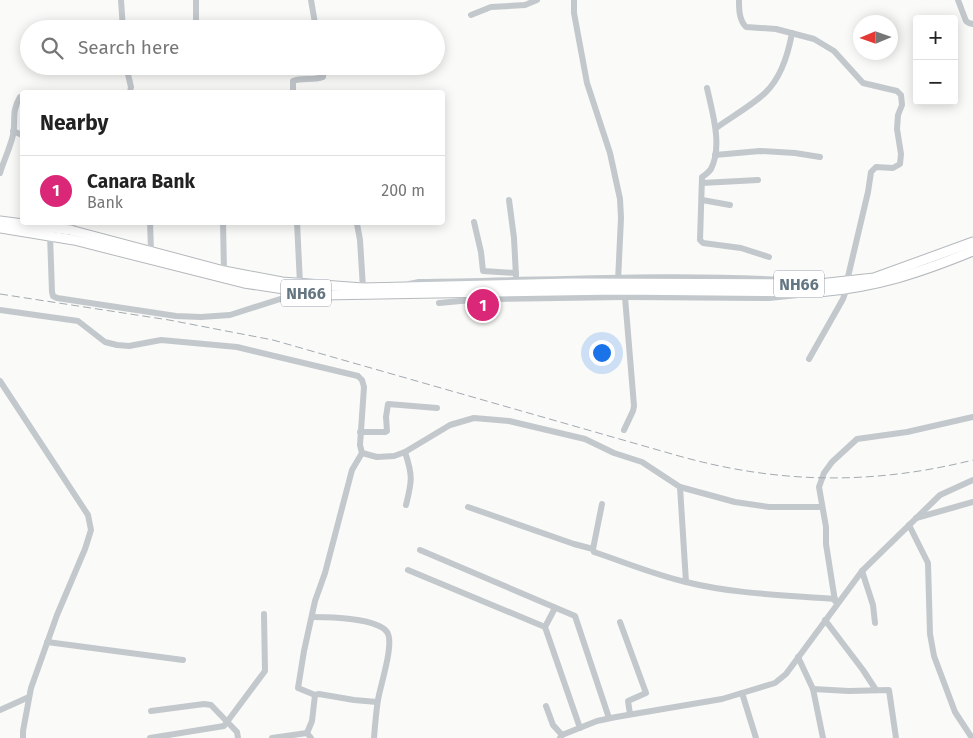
<!DOCTYPE html>
<meta charset="utf-8">
<style>
body{margin:0;font-family:"Fira Sans",sans-serif;background:#f6f6f6;color:#222}
.controls{position:absolute;right:15px;top:15px;display:grid;overflow:hidden;border-radius:5px;box-shadow:0 2px 12px #0003}
.controls button{width:45px;height:45px;display:grid;place-items:center;padding:0;border:0;border-bottom:1px solid #e0e0e0;background:#fff;color:#222;font:25px sans-serif}
.compass{position:absolute;left:853px;top:15px;width:45px;height:45px;border-radius:50%;background:#fff;box-shadow:0 2px 12px #0003;rotate:268deg}
.you{position:absolute;left:601px;top:352px;width:18px;height:18px;margin:-12px;border:4px solid #fff;border-radius:50%;background:#1a73e8;box-shadow:0 0 0 8px #1a73e833}
.badge{display:grid;place-items:center;width:32px;height:32px;border-radius:50%;background:#db2777;color:#fff;font-size:16px;font-weight:700}
.pin{position:absolute;translate:-50% -50%;border:2px solid #fff;box-shadow:0 1px 5px #0006}
.list{margin:0;padding:0;list-style:none}
h2{display:flex;justify-content:space-between;align-items:center;height:65px;margin:0;padding:0 20px;font-size:21px}
h2 small{font-size:16px;font-weight:400;color:#767676}
.list li{display:grid;grid-template-columns:32px 1fr auto;gap:15px;align-items:center;box-sizing:border-box;height:70px;padding:0 20px;border-top:1px solid #e0e0e0}
.list b{display:block;font-size:19px;white-space:nowrap}
.list p{margin:0;font-size:16px;white-space:nowrap;color:#767676}
.list em{font-size:16px;font-style:normal;color:#767676}
.icon{flex:none;width:28px;height:28px;fill:none;stroke:currentColor;stroke-width:2;stroke-linecap:round;stroke-linejoin:round}
.map{position:relative;flex:none;width:973px;height:738px;overflow:hidden}
.search{position:absolute;background:#fff;box-shadow:0 2px 12px #0003;left:20px;top:20px;width:425px;height:55px;display:flex;align-items:center;gap:12px;box-sizing:border-box;padding:0 18px;border-radius:28px;color:#767676;font-size:19px}
.panel{position:absolute;background:#fff;box-shadow:0 2px 12px #0003;left:20px;top:90px;width:425px;height:135px;border-radius:5px}
.map>svg:first-child{display:block}
.lines{fill:none;stroke-linecap:round;stroke-linejoin:round}
.highway-casing{stroke:#b4b9bd;stroke-width:11}
.minor{stroke:#c3c8cc;stroke-width:6}
.highway{stroke:#fff;stroke-width:9}
.rail{stroke:#a2aab0;stroke-width:1;stroke-dasharray:8 4;stroke-linecap:butt}
.labels{text-anchor:middle;dominant-baseline:central;stroke-width:5;stroke-linejoin:round;paint-order:stroke}
.shield{fill:#fff;stroke:#939fa8;stroke-width:1}
.shield-label{font-size:16px;font-weight:bold;fill:#657683}
</style>
<div class="map">
<svg width="973" height="738" viewBox="0 0 973 738">
<rect width="100%" height="100%" fill="#fafaf8"/>
<g class="lines">
<!-- highway casing -->
<g class="highway-casing">
<g id="highway">
<polyline points="0,221 70,230 224,271 282,282 363,288 570,283 819,284 874,278 973,242"/>
<path d="M0 228 74 240 244 283 323 295 618 290 819 292C877 287 919 273 973 251"/>
</g>
</g>
<!-- minor -->
<g class="minor">
<polyline points="121,0 123,29"/>
<polyline points="196,0 196,22"/>
<polyline points="311,0 316,29"/>
<polyline points="574,0 574,13 587,83 610,153 620,199 621,218 618,281"/>
<path d="M739 0C739 9 739 20 746 27L776 29 814 39 834 51 863 83 897 91 901 95 902 105 898 115 897 129 901 154 900 164 893 168 876 167 871 172 868 192 847 281"/>
<polyline points="958,0 966,21 969,23 973,24"/>
<polyline points="471,15 491,7 525,5 537,0"/>
<polyline points="126,66 131,87 130,92"/>
<path d="M707 88C712 111 723 146 711 169 709 172 705 175 702 177L700 240 703 243 741 248 769 257"/>
<path d="M293 92V81C302 77 313 81 323 77L324 66"/>
<path d="M716 128C731 117 751 106 765 93 781 78 788 55 792 33"/>
<polyline points="13,131 22,135"/>
<polyline points="715,155 760,151 795,153 820,157"/>
<path d="M0 173C4 160 10 148 13 135 16 120 11 112 20 97L22 98"/>
<polyline points="702,183 758,180"/>
<polyline points="509,200 514,238 516,276"/>
<polyline points="702,200 730,205"/>
<polyline points="150,222 151,251"/>
<polyline points="223,222 224,271"/>
<polyline points="297,222 300,284"/>
<polyline points="474,222 481,252 483,271 516,273"/>
<polyline points="357,224 360,240 363,288"/>
<polyline points="70,230 74,222"/>
<polyline points="50,235 52,292 53,296 57,298 176,316 201,317 230,315 299,293"/>
<path d="M409 284 419 282C541 281 662 273 784 280"/>
<polyline points="473,293 483,299 489,299 625,297 769,298 798,295"/>
<polyline points="439,303 482,299"/>
<polyline points="0,310 78,321 105,342 117,345 129,346 161,340 237,347 358,376 362,380 364,387 360,445 362,453"/>
<polyline points="809,359 843,299 846,290"/>
<polyline points="0,381 88,515 91,530 85,549 57,615 31,688 23,731 23,738"/>
<polyline points="624,430 633,411 634,406 625,297"/>
<polyline points="360,432 385,432 387,431 386,417 388,404 437,408"/>
<path d="M405 452C413 476 412 481 406 505"/>
<polyline points="362,453 377,457 394,456 405,452 450,425 467,420 474,418 509,421 585,439 614,453 642,462 680,487 735,502 769,507 822,507"/>
<polyline points="680,487 686,582"/>
<path d="M468 507 574 544 593 549 594 552C624 562 655 575 686 582 734 594 785 595 835 599"/>
<polyline points="916,518 973,502"/>
<polyline points="909,525 928,563 930,634 934,656 955,712 972,738"/>
<polyline points="593,549 602,504"/>
<polyline points="420,550 575,616 609,718"/>
<polyline points="408,570 545,627"/>
<polyline points="862,571 873,605 875,623"/>
<polyline points="835,601 826,544 826,527 819,487 824,473 832,462 857,439 907,432 973,417"/>
<polyline points="555,608 545,627 580,728"/>
<path d="M313 617C329 617 377 618 387 632 395 643 380 686 378 700 376 712 375 725 374 738"/>
<polyline points="825,620 863,670 876,690"/>
<polyline points="620,622 646,693 628,701 630,714"/>
<polyline points="47,642 183,660"/>
<polyline points="798,657 813,689 823,738"/>
<polyline points="813,689 849,691 889,690 896,738"/>
<polyline points="742,693 756,738"/>
<polyline points="315,695 298,688 304,651 315,601 325,573 352,470 362,453"/>
<polyline points="546,706 553,725 562,735"/>
<polyline points="0,710 29,697"/>
<polyline points="151,711 204,704 211,705 237,732 238,738"/>
<polyline points="307,733 312,721 315,695 319,694 354,700 377,702"/>
<polyline points="150,738 224,726 265,671 264,614"/>
<polyline points="272,738 307,733 311,738"/>
<polyline points="560,738 562,735 597,721 616,717 722,699 775,683 786,674 862,571 940,495 973,480"/>
</g>
<!-- highway -->
<use href="#highway" class="highway"/>
<!-- rail -->
<path class="rail" d="M0 294 169 320 273 340 679 456C779 484 873 485 973 460"/>
</g>
<g class="labels">
<!-- shield labels -->
<g class="shield">
<rect x="774" y="270.5" width="50" height="27" rx="4"/>
<rect x="281" y="279.5" width="50" height="27" rx="4"/>
</g>
<g class="shield-label">
<text x="799" y="284">NH66</text>
<text x="306" y="293">NH66</text>
</g>
</g>
</svg>
<div class="controls">
<button>+</button>
<button>−</button>
</div>
<svg class="compass" viewBox="-18 -18 36 36"><path d="M0-13l5 13h-10z" fill="#e53935"/><path d="M0 13l5-13h-10z" fill="#767676"/></svg>
<div class="you"></div>
<div class="pin badge" style="left:483px;top:305px">1</div>
<div class="search"><svg class="icon" aria-label="search" viewBox="0 0 24 24"><circle cx="10" cy="10" r="6"/><path d="M15 15l6 6"/></svg>Search here</div>
<section class="panel">
<h2>Nearby<small></small></h2>
<ul class="list">
<li><span class="badge">1</span><div><b>Canara Bank</b><p>Bank</p></div><em>200 m</em></li>
</ul>
</section>
</div>
